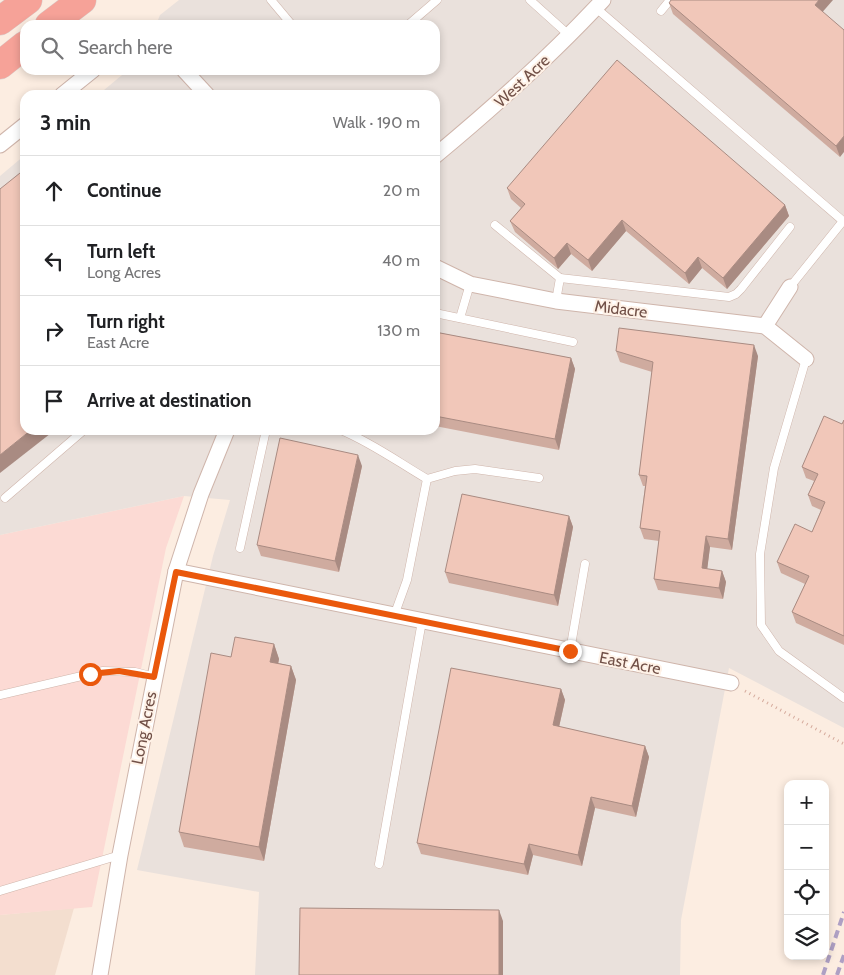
<!DOCTYPE html>
<meta charset="utf-8">
<style>
body{margin:0;font-family:Cabin,sans-serif;background:#f2f2f2;color:#202124}
.controls{position:absolute;right:15px;bottom:15px;display:grid;overflow:hidden;border-radius:10px;box-shadow:0 2px 8px #0003}
.controls button{width:45px;height:45px;display:grid;place-items:center;padding:0;border:0;border-bottom:1px solid #e0e0e0;background:#fff;color:#202124;font:25px sans-serif}
.stop{position:absolute;width:15px;height:15px;margin:-11px;border:4px solid #ea580c;border-radius:50%;background:#fff}
.stop.end{background:#ea580c;border-color:#fff;box-shadow:0 1px 5px #0008}
.list{margin:0;padding:0;list-style:none}
h2{display:flex;justify-content:space-between;align-items:center;height:65px;margin:0;padding:0 20px;font-size:21px}
h2 small{font-size:16px;font-weight:400;color:#757577}
.list li{display:grid;grid-template-columns:32px 1fr auto;gap:15px;align-items:center;box-sizing:border-box;height:70px;padding:0 20px;border-top:1px solid #e0e0e0}
.list b{display:block;font-size:19px;white-space:nowrap}
.list p{margin:0;font-size:16px;white-space:nowrap;color:#757577}
.list em{font-size:16px;font-style:normal;color:#757577}
.icon{flex:none;width:28px;height:28px;fill:none;stroke:currentColor;stroke-width:2;stroke-linecap:round;stroke-linejoin:round}
.map{position:relative;flex:none;width:844px;height:975px;overflow:hidden}
.search{position:absolute;background:#fff;box-shadow:0 2px 8px #0003;left:20px;top:20px;width:420px;height:55px;display:flex;align-items:center;gap:12px;box-sizing:border-box;padding:0 18px;border-radius:15px;color:#757577;font-size:19px}
.panel{position:absolute;background:#fff;box-shadow:0 2px 8px #0003;left:20px;top:90px;width:420px;height:345px;border-radius:15px}
.map>svg:first-child{display:block}
.residential{fill:#f3decf}
.commercial{fill:#fcdad4}
.industrial{fill:#eae1dc}
.lines{fill:none;stroke-linecap:round;stroke-linejoin:round}
.lane-casing{stroke:#cfb5ab;stroke-width:9}
.street-casing{stroke:#cfb5ab;stroke-width:17}
.highway-casing{stroke:#d8cecc;stroke-width:29}
.path{stroke:#d5aa9c;stroke-width:3;stroke-dasharray:1 4;stroke-linecap:butt}
.lane{stroke:#fff;stroke-width:8}
.street{stroke:#fff;stroke-width:15}
.highway{stroke:#f6a298;stroke-width:28}
.rail{stroke:#aea0c4;stroke-width:4;stroke-dasharray:8 5;stroke-linecap:butt}
.wall{fill:#cfab9f}
.shaded-wall{fill:#a98b82}
.building{fill:#f1c7b9;stroke:#a98b82}
.route{stroke:#ea580c;stroke-width:6}
.labels{text-anchor:middle;dominant-baseline:central;stroke-width:4;stroke-linejoin:round;paint-order:stroke}
.street-label{font-size:16px;fill:#725148;stroke:#fff2e7}
</style>
<div class="map">
<svg width="844" height="975" viewBox="0 0 844 975">
<rect width="100%" height="100%" fill="#fcede1"/>
<!-- residential -->
<polygon class="residential" points="74,908 55,975 0,975 0,915"/>
<!-- commercial -->
<polygon class="commercial" points="184,496 166,548 92,907 0,915 0,535"/>
<!-- industrial -->
<polygon class="industrial" points="179,0 844,0 844,728 729,668 681,920 680,975 255,975 259,892 137,870 213,556 230,500 184,496 0,535 0,176 25,155 25,430 435,430 435,95 98,95 128,70 435,70 435,25 156,25 160,15"/>
<g class="lines">
<!-- lane casing -->
<g class="lane-casing">
<g id="lane">
<polyline points="271,0 292,25"/>
<polyline points="530,0 570,36"/>
<polyline points="596,8 843,221 790,287"/>
<polyline points="661,11 670,0"/>
<polyline points="408,25 437,0"/>
<polyline points="339,70 349,70"/>
<polyline points="495,225 560,278 729,297 736,294 741,289 790,227"/>
<polyline points="556,301 560,278"/>
<polyline points="435,313 573,342"/>
<polyline points="460,318 470,284"/>
<polyline points="806,359 774,468 760,554 761,625 779,651 844,698"/>
<path d="M341 430C372 443 398 462 427 479L407 580 394 616"/>
<polyline points="427,479 455,471 475,469 539,478"/>
<polyline points="5,498 84,430"/>
<polyline points="240,548 266,430"/>
<polyline points="570,651 585,564"/>
<polyline points="0,695 103,671 135,672 155,677"/>
<polyline points="379,864 422,621"/>
<polyline points="0,891 120,855"/>
</g>
</g>
<!-- street casing -->
<g class="street-casing">
<g id="street">
<polyline points="184,70 207,95"/>
<polyline points="62,95 93,70"/>
<polyline points="0,145 25,125"/>
<path d="M435 156C494 107 551 56 603 0"/>
<polyline points="435,267 470,284 556,301 765,326 790,287"/>
<polyline points="765,326 806,359"/>
<polyline points="176,571 731,683"/>
<polyline points="100,975 120,855 176,571 201,494 227,430"/>
</g>
</g>
<!-- highway casing -->
<g class="highway-casing">
<g id="highway">
<polyline points="0,21 28,0"/>
<polyline points="49,25 82,0"/>
<polyline points="0,65 25,45"/>
</g>
</g>
<!-- path -->
<polyline class="path" points="745,691 844,744"/>
<!-- lane -->
<use href="#lane" class="lane"/>
<!-- street -->
<use href="#street" class="street"/>
<!-- highway -->
<use href="#highway" class="highway"/>
<!-- rail -->
<g class="rail">
<polyline points="823,975 844,912"/>
<polyline points="837,975 844,955"/>
</g>
</g>
<!-- wall -->
<g class="wall">
<polygon points="669,3 823,11 840,157 673,14"/>
<polygon points="507,188 785,205 789,216 727,289 702,268 689,284 626,231 592,271 571,254 558,269 515,232 510,221 521,208 511,199"/>
<polygon points="435,332 571,358 575,369 559,450 435,426"/>
<polygon points="616,351 758,356 732,550 710,547 707,569 722,571 726,582 723,599 658,590 654,579 659,541 644,539 640,528 645,486 643,486 639,475 652,372 620,362"/>
<polygon points="844,420 844,645 796,623 792,612 805,584 781,573 777,562 812,532 821,510 812,506 808,495 814,481 806,478 802,467 842,424"/>
<polygon points="362,466 339,572 261,556 257,545"/>
<polygon points="569,516 573,527 558,606 449,583 445,572"/>
<polygon points="274,644 279,659 278,663 291,666 296,680 264,861 184,847 179,832 231,657"/>
<polygon points="561,689 565,700 559,727 645,746 649,757 636,817 595,808 582,866 533,855 528,875 421,854 417,843"/>
</g>
<!-- shaded-wall -->
<g class="shaded-wall">
<polygon points="819,0 833,0 819,16 815,5"/>
<polygon points="844,136 844,152 840,157 836,146"/>
<polygon points="785,205 789,216 727,289 723,278"/>
<polygon points="622,220 626,231 592,271 588,260"/>
<polygon points="567,243 571,254 558,269 554,258"/>
<polygon points="698,257 702,268 689,284 685,273"/>
<polygon points="754,345 758,356 732,550 728,539"/>
<polygon points="571,358 575,369 559,450 555,439"/>
<polygon points="31,430 55,430 0,473 0,455"/>
<polygon points="358,455 362,466 339,572 335,561"/>
<polygon points="569,516 573,527 558,606 554,595"/>
<polygon points="706,536 710,547 706,579 702,568"/>
<polygon points="722,571 726,582 723,599 719,588"/>
<polygon points="274,644 279,659 276,676 270,662"/>
<polygon points="291,666 296,680 264,861 259,847"/>
<polygon points="561,689 565,700 557,736 553,725"/>
<polygon points="645,746 649,757 636,817 632,806"/>
<polygon points="591,797 595,808 582,866 578,855"/>
<polygon points="529,844 533,855 528,875 524,864"/>
<polygon points="499,910 503,921 503,975 499,975"/>
</g>
<!-- building -->
<g class="building">
<polygon points="671,0 819,0 815,5 844,30 844,136 836,146 669,3"/>
<polygon points="617,60 785,205 723,278 698,257 685,273 622,220 588,260 567,243 554,258 510,221 525,204 507,188"/>
<polygon points="25,169 25,430 31,430 0,455 0,189"/>
<polygon points="619,328 754,345 728,539 706,536 702,568 722,571 719,588 654,579 660,531 640,528 647,476 639,475 653,362 616,351"/>
<polygon points="435,332 571,358 555,439 435,416"/>
<polygon points="824,416 842,424 844,420 844,636 792,612 809,576 777,562 795,524 812,532 825,502 808,495 818,474 802,467"/>
<polygon points="280,438 358,455 335,561 257,545"/>
<polygon points="462,494 569,516 554,595 445,572"/>
<polygon points="235,637 274,644 270,662 291,666 259,847 179,832 211,653 231,657"/>
<polygon points="451,668 561,689 553,725 645,746 632,806 591,797 578,855 529,844 524,864 417,843"/>
<polygon points="300,908 499,910 499,975 299,975"/>
</g>
<g class="lines">
<!-- route -->
<polyline class="route" points="90,674 119,671 154,677 176,572 570,651"/>
</g>
<g class="labels">
<!-- street labels -->
<g class="street-label">
<text transform="translate(522 81) rotate(-43)">West Acre</text>
<text transform="translate(621 309) rotate(7)">Midacre</text>
<text transform="translate(630 663) rotate(11)">East Acre</text>
<text transform="translate(144 728) rotate(-79)">Long Acres</text>
</g>
</g>
</svg>
<div class="controls">
<button>+</button>
<button>−</button>
<button><svg class="icon" aria-label="locate" viewBox="0 0 24 24"><circle cx="12" cy="12" r="6"/><path d="M12 2v4M12 18v4M2 12h4M18 12h4"/></svg></button>
<button><svg class="icon" aria-label="layers" viewBox="0 0 24 24"><path d="M12 4l9 5-9 5-9-5zM3 14l9 5 9-5"/></svg></button>
</div>
<div class="stop" style="left:90px;top:674px"></div>
<div class="stop end" style="left:570px;top:651px"></div>
<div class="search"><svg class="icon" aria-label="search" viewBox="0 0 24 24"><circle cx="10" cy="10" r="6"/><path d="M15 15l6 6"/></svg>Search here</div>
<section class="panel">
<h2>3 min<small>Walk · 190 m</small></h2>
<ul class="list">
<li><svg class="icon" aria-label="ahead" viewBox="0 0 24 24"><path d="M12 20V5M6 11l6-6 6 6"/></svg><div><b>Continue</b></div><em>20 m</em></li>
<li><svg class="icon" aria-label="left" viewBox="0 0 24 24"><path d="M17 20v-9H6M10 6l-5 5 5 5"/></svg><div><b>Turn left</b><p>Long Acres</p></div><em>40 m</em></li>
<li><svg class="icon" aria-label="right" viewBox="0 0 24 24"><path d="M7 20v-9h11M14 6l5 5-5 5"/></svg><div><b>Turn right</b><p>East Acre</p></div><em>130 m</em></li>
<li><svg class="icon" aria-label="arrive" viewBox="0 0 24 24"><path d="M6 21V4h12l-3 4 3 4H6"/></svg><div><b>Arrive at destination</b></div></li>
</ul>
</section>
</div>
